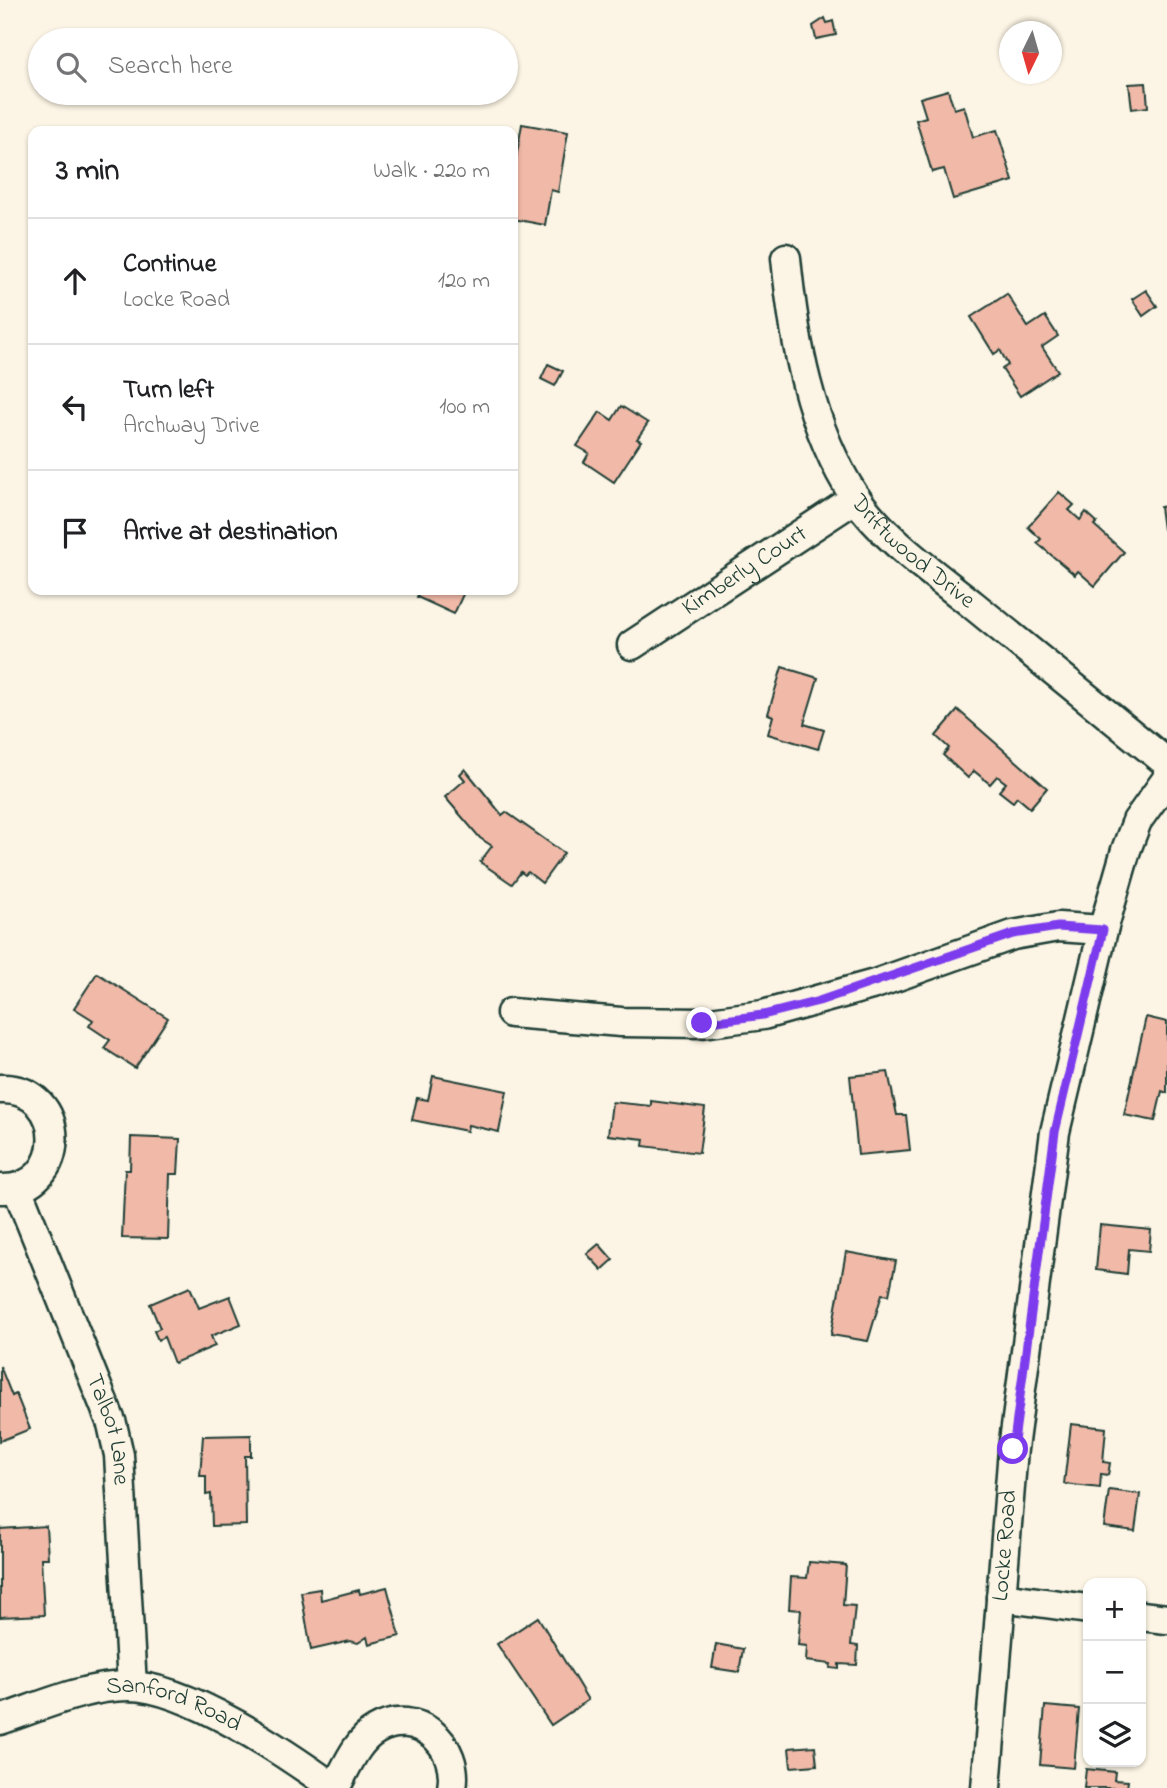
<!DOCTYPE html>
<meta charset="utf-8">
<style>
body{margin:0;font-family:"Indie Flower",sans-serif;background:#f2f2f2;color:#202124}
.controls{position:absolute;right:21px;bottom:21px;display:grid;overflow:hidden;border-radius:14px;box-shadow:0 2px 5px #0004}
.controls button{width:63px;height:63px;display:grid;place-items:center;padding:0;border:0;border-bottom:2px solid #e0e0e0;background:#fff;color:#202124;font:35px sans-serif}
.compass{position:absolute;left:999px;top:21px;width:63px;height:63px;border-radius:50%;background:#fff;box-shadow:0 2px 5px #0004;rotate:185deg}
.stop{position:absolute;width:21px;height:21px;margin:-16px;border:5px solid #7c3aed;border-radius:50%;background:#fff}
.stop.end{background:#7c3aed;border-color:#fff;box-shadow:0 2px 7px #0008}
.list{margin:0;padding:0;list-style:none}
h2{display:flex;justify-content:space-between;align-items:center;height:91px;margin:0;padding:0 28px;font-size:30px}
h2 small{font-size:23px;font-weight:400;color:#757577}
.list li{display:grid;grid-template-columns:46px 1fr auto;gap:21px;align-items:center;box-sizing:border-box;height:126px;padding:0 28px;border-top:2px solid #e0e0e0}
.list b{display:block;font-size:26px;white-space:nowrap}
.list p{margin:0;font-size:23px;white-space:nowrap;color:#757577}
.list em{font-size:23px;font-style:normal;color:#757577}
.icon{flex:none;width:38px;height:38px;fill:none;stroke:currentColor;stroke-width:2;stroke-linecap:round;stroke-linejoin:round}
.map{position:relative;flex:none;width:1167px;height:1788px;overflow:hidden}
.search{position:absolute;background:#fff;box-shadow:0 2px 5px #0004;left:28px;top:28px;width:490px;height:77px;display:flex;align-items:center;gap:18px;box-sizing:border-box;padding:0 24px;border-radius:38px;color:#757577;font-size:26px}
.panel{position:absolute;background:#fff;box-shadow:0 2px 5px #0004;left:28px;top:126px;width:490px;height:469px;border-radius:14px}
.map>svg:first-child{display:block}
.building{fill:#f1b9a8;stroke:#1f3d34;stroke-width:2}
.lines{fill:none;stroke-linecap:round;stroke-linejoin:round}
.minor-casing{stroke:#1f3d34;stroke-width:33}
.minor{stroke:#fcf5e5;stroke-width:28}
.route{stroke:#7c3aed;stroke-width:9}
.labels{text-anchor:middle;dominant-baseline:central;stroke-width:5;stroke-linejoin:round;paint-order:stroke}
.street-label{font-size:24px;fill:#1f3d34;stroke:#fcf5e5}
</style>
<div class="map">
<svg width="1167" height="1788" viewBox="0 0 1167 1788">
<rect width="100%" height="100%" fill="#fcf5e5"/>
<filter id="ink" filterUnits="userSpaceOnUse"><feTurbulence type="fractalNoise" baseFrequency=".0143" numOctaves="2"/><feDisplacementMap in="SourceGraphic" scale="14" xChannelSelector="R" yChannelSelector="G"/><feConvolveMatrix kernelMatrix="1 2 1 2 8 2 1 2 1" color-interpolation-filters="sRGB"/></filter>
<g filter="url(#ink)">
<!-- building -->
<g class="building">
<polygon points="825,18 827,23 833,21 836,35 816,39 813,26"/>
<polygon points="1146,83 1148,107 1132,109 1129,84"/>
<polygon points="948,90 954,109 964,106 973,137 997,130 1013,181 953,199 944,169 932,172 916,120 926,117 920,98"/>
<polygon points="522,124 568,132 558,192 551,190 545,225 513,219 513,176"/>
<polygon points="1146,290 1157,306 1143,316 1132,299"/>
<polygon points="1007,294 1028,327 1045,316 1058,336 1042,347 1058,371 1020,396 1002,369 1008,365 1000,350 994,354 971,317"/>
<polygon points="548,364 563,371 555,386 541,379"/>
<polygon points="621,406 648,423 637,439 641,441 614,482 584,462 589,453 577,446 600,412 612,420"/>
<polygon points="1059,492 1074,505 1069,510 1080,520 1086,512 1097,522 1094,525 1124,552 1095,586 1078,571 1075,575 1037,543 1041,539 1028,527"/>
<polygon points="1167,506 1167,528 1163,529 1160,507"/>
<polygon points="420,590 465,590 454,614 417,597"/>
<polygon points="782,667 818,678 804,724 824,730 818,749 768,734 773,716 768,714"/>
<polygon points="958,710 1047,788 1030,808 1017,797 1013,802 999,791 1006,783 997,776 990,784 974,771 968,778 943,755 949,748 936,736"/>
<polygon points="465,769 502,815 506,812 564,853 542,883 528,872 525,875 521,872 512,884 480,862 492,846 480,838 445,797 465,780 460,774"/>
<polygon points="97,973 168,1018 135,1068 104,1048 110,1040 89,1026 93,1020 74,1008"/>
<polygon points="1146,1017 1167,1022 1167,1093 1162,1091 1155,1121 1124,1115"/>
<polygon points="888,1072 897,1115 906,1115 910,1150 858,1155 850,1076"/>
<polygon points="433,1076 507,1091 499,1132 468,1125 467,1131 412,1120 417,1098 428,1100"/>
<polygon points="651,1101 705,1108 699,1153 643,1146 644,1139 608,1135 612,1102 651,1106"/>
<polygon points="131,1137 180,1139 178,1174 170,1174 168,1239 122,1238 125,1170 130,1170"/>
<polygon points="1100,1225 1151,1230 1149,1251 1129,1249 1127,1274 1096,1270"/>
<polygon points="599,1244 613,1260 602,1270 587,1254"/>
<polygon points="846,1252 896,1261 889,1295 882,1294 868,1341 831,1335"/>
<polygon points="190,1287 199,1308 230,1296 241,1324 211,1336 215,1346 174,1363 164,1337 158,1340 154,1331 160,1328 150,1304"/>
<polygon points="0,1366 12,1396 16,1394 30,1429 0,1441"/>
<polygon points="1071,1424 1106,1428 1103,1462 1110,1463 1108,1475 1101,1474 1100,1488 1064,1484"/>
<polygon points="251,1435 251,1456 245,1456 246,1525 212,1526 211,1494 206,1495 206,1476 200,1476 203,1436"/>
<polygon points="1109,1490 1140,1494 1135,1531 1104,1527"/>
<polygon points="46,1526 48,1558 41,1558 44,1615 0,1617 0,1529"/>
<polygon points="809,1562 846,1565 843,1605 855,1606 851,1645 858,1646 857,1665 839,1664 839,1669 830,1668 831,1664 806,1661 807,1646 798,1645 801,1610 789,1609 791,1577 807,1578"/>
<polygon points="387,1587 400,1636 369,1644 367,1637 358,1643 350,1641 311,1650 301,1592 320,1589 321,1600 359,1590 360,1594"/>
<polygon points="538,1617 588,1700 551,1725 497,1644"/>
<polygon points="716,1644 743,1649 739,1672 712,1668"/>
<polygon points="1045,1706 1079,1709 1074,1768 1040,1765"/>
<polygon points="815,1746 817,1765 791,1767 789,1748"/>
<polygon points="1086,1769 1115,1772 1114,1780 1128,1781 1127,1788 1084,1788"/>
</g>
<g class="lines">
<!-- minor casing -->
<g class="minor-casing">
<g id="minor">
<path id="s1" d="M786 258C794 340 809 427 855 497 885 540 932 572 973 605 1037 657 1102 710 1167 763"/>
<path id="s2" d="M632 645 856 498"/>
<polyline points="511,1013 621,1022 702,1023 763,1015 875,984 1013,935 1058,927 1103,930"/>
<path d="M0 1089C70 1086 70 1192 0 1189"/>
<path id="s3" d="M17 1188 112 1424 119 1455 132 1686"/>
<polyline points="1001,1597 1088,1609"/>
<polyline points="1141,1616 1167,1619"/>
<path id="s4" d="M0 1720C42 1706 85 1686 129 1686 187 1686 287 1754 334 1788"/>
<path d="M335 1788C346 1769 356 1741 376 1730 417 1706 460 1745 452 1788"/>
<path id="s5" d="M986 1788 1013 1449 1055 1132 1103 930 1126 850 1137 821 1167 779"/>
</g>
</g>
<!-- minor -->
<use href="#minor" class="minor"/>
</g>
</g>
<g class="lines" filter="url(#ink)">
<!-- route -->
<polyline class="route" points="702,1023 763,1015 819,1001 1013,934 1058,927 1103,930 1055,1132 1013,1449"/>
</g>
<g class="labels">
<!-- street labels -->
<g class="street-label">
<text stroke="none"><textPath href="#s1" startOffset="331">Driftwood Drive</textPath></text>
<text stroke="none"><textPath href="#s2" startOffset="135">Kimberly Court</textPath></text>
<text stroke="none"><textPath href="#s3" startOffset="259">Talbot Lane</textPath></text>
<text stroke="none"><textPath href="#s5" startOffset="243">Locke Road</textPath></text>
<text stroke="none"><textPath href="#s4" startOffset="182">Sanford Road</textPath></text>
</g>
</g>
</svg>
<div class="controls">
<button>+</button>
<button>−</button>
<button><svg class="icon" aria-label="layers" viewBox="0 0 24 24"><path d="M12 4l9 5-9 5-9-5zM3 14l9 5 9-5"/></svg></button>
</div>
<svg class="compass" viewBox="-18 -18 36 36"><path d="M0-13l5 13h-10z" fill="#e53935"/><path d="M0 13l5-13h-10z" fill="#757577"/></svg>
<div class="stop" style="left:1013px;top:1449px"></div>
<div class="stop end" style="left:702px;top:1023px"></div>
<div class="search"><svg class="icon" aria-label="search" viewBox="0 0 24 24"><circle cx="10" cy="10" r="6"/><path d="M15 15l6 6"/></svg>Search here</div>
<section class="panel">
<h2>3 min<small>Walk · 220 m</small></h2>
<ul class="list">
<li><svg class="icon" aria-label="ahead" viewBox="0 0 24 24"><path d="M12 20V5M6 11l6-6 6 6"/></svg><div><b>Continue</b><p>Locke Road</p></div><em>120 m</em></li>
<li><svg class="icon" aria-label="left" viewBox="0 0 24 24"><path d="M17 20v-9H6M10 6l-5 5 5 5"/></svg><div><b>Turn left</b><p>Archway Drive</p></div><em>100 m</em></li>
<li><svg class="icon" aria-label="arrive" viewBox="0 0 24 24"><path d="M6 21V4h12l-3 4 3 4H6"/></svg><div><b>Arrive at destination</b></div></li>
</ul>
</section>
</div>
